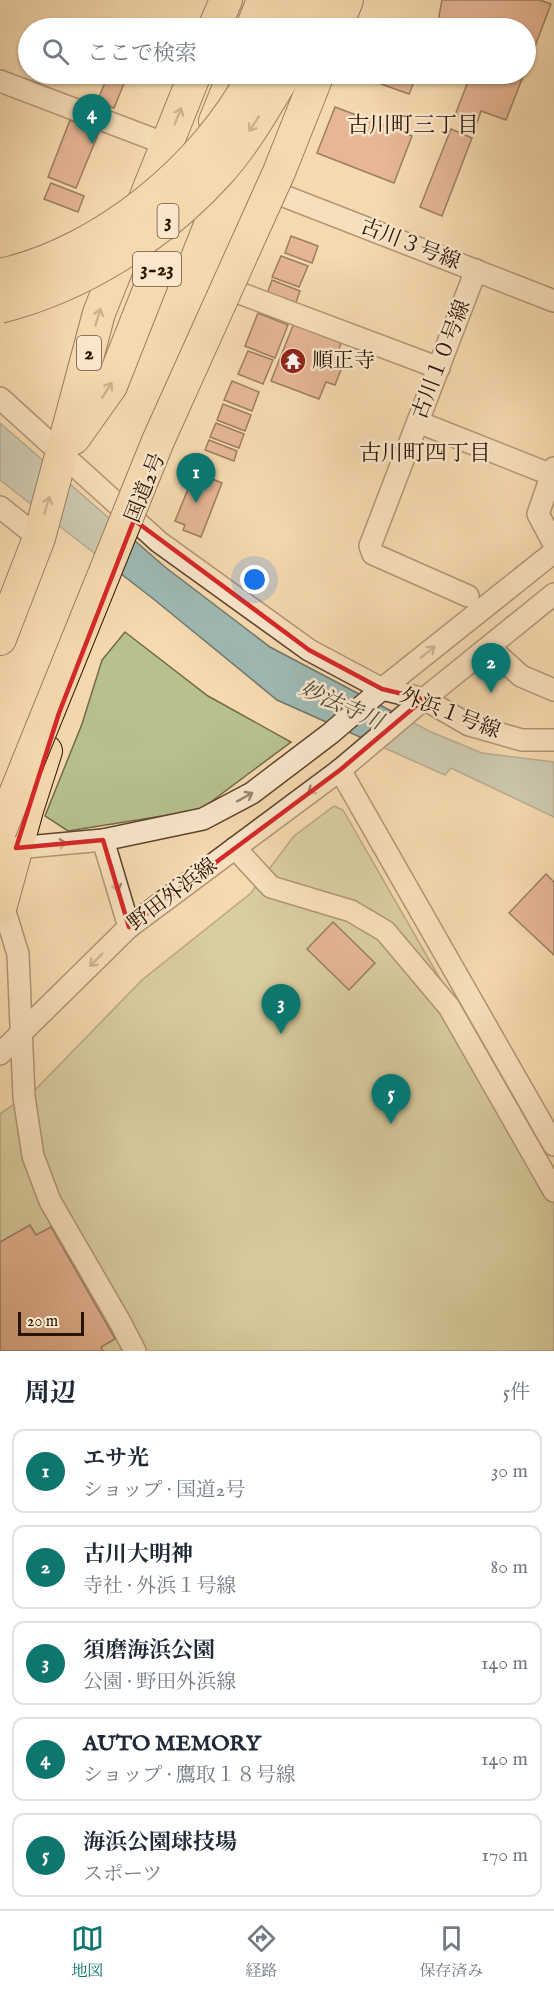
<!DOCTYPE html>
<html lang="ja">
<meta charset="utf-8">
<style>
body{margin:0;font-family:"IM FELL English","Noto Serif JP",serif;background:#f2f2f3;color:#1f2937}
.scale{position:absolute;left:18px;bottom:15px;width:66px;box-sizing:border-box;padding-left:6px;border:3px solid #2b1301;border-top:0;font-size:16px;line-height:21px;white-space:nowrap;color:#2b1301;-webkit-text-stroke:4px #f9e6cb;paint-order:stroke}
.you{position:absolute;left:255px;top:580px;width:21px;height:21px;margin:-15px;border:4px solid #fff;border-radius:50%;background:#1a73e8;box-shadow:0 0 0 9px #1a73e833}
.badge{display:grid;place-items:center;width:39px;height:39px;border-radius:50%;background:#0f766e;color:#fff;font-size:20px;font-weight:700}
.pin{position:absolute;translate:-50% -50px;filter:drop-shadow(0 2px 3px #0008)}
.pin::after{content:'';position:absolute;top:32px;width:21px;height:18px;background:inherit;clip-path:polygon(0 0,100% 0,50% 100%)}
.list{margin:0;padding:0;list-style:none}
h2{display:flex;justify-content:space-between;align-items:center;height:78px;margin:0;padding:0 24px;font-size:26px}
h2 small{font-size:20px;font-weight:400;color:#747a83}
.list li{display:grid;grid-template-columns:39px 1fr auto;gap:18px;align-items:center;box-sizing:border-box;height:84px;margin:0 12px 12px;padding:0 12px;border:2px solid #e0e1e3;border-radius:12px}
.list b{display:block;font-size:22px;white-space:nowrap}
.list p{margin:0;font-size:20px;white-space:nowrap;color:#747a83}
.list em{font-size:20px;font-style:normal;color:#747a83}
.icon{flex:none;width:33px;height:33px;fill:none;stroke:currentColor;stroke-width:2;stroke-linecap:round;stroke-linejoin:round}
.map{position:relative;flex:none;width:554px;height:1351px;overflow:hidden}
.search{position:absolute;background:#fff;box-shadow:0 2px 4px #0004;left:18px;right:18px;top:18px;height:66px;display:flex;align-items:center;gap:15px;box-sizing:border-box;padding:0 21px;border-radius:33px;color:#747a83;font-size:22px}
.sheet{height:558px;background:#fff}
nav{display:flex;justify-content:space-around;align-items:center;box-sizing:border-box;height:84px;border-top:2px solid #e0e1e3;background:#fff;font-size:16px;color:#747a83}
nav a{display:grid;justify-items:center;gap:3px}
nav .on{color:#0f766e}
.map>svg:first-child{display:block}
.green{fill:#b7c08f;stroke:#716a48;stroke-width:1.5}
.water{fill:#9eb9b3;stroke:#70776c;stroke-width:1.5}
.building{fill:#d38d75;stroke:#2b1301;stroke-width:1.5}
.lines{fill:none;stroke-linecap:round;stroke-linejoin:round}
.minor-casing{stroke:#5e442c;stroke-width:24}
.highway-casing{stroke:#2b1301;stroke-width:34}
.minor{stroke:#f9e6cb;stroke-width:21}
.highway{stroke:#f6d9af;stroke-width:32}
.highway-bridge-casing{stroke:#2b1301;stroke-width:34;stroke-linecap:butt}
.highway-bridge{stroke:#f6d9af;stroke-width:32}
.oneway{stroke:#9b8061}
.oneway2{stroke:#9c8770}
.marked{fill:none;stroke:#d62828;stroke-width:4.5;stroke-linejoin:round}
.labels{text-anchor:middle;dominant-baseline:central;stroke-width:5;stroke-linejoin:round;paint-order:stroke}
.shield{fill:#f9e6cb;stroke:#69523e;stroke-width:1.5}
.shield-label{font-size:20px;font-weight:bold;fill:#2b1301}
.street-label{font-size:21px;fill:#2b1301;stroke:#f9e6cb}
.poi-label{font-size:21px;fill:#2b1301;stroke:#f9e6cb;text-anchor:start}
.neighbourhood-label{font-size:22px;fill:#2b1301;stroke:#f9e6cb}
.water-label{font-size:22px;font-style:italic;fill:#534d3f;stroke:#f9e6cb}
</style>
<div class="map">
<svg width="554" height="1351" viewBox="0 0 554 1351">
<rect width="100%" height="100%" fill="#f6d9af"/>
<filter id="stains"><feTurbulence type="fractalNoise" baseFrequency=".00333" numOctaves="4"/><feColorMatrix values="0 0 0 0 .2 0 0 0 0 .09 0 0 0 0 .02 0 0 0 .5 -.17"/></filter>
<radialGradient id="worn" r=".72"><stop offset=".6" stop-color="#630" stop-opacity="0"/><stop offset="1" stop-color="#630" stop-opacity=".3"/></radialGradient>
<!-- green -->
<g class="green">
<polygon points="125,632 208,696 291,742 200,810 68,831 45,816 82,724 102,660"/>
<polygon points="334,806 343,810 554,1177 554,1351 0,1351 0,1114 36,1089 142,980 251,893 294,836"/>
</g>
<!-- water -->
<polygon class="water" points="0,423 165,567 270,647 431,732 482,753 554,762 554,817 451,768 445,775 277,700 156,601 0,480"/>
<!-- building -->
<g class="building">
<polygon points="442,0 540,0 551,4 526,70 526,28 446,28 440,26 439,16"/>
<polygon points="384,19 410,28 381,28"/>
<polygon points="369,74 417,74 409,94 367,79"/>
<polygon points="471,74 524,74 506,120 481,111 477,123 455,115"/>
<polygon points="108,75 125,81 114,108 97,102"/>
<polygon points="335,107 412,136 394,183 317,153"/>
<polygon points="70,120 99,132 76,188 48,177"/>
<polygon points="451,129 472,138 442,216 420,207"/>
<polygon points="51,183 84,196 78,212 44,199"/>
<polygon points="291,236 318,246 312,263 285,253"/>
<polygon points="281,256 308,266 299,287 272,277"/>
<polygon points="272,280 300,291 295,305 267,294"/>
<polygon points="258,313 288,325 275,358 245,346"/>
<polygon points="294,323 342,341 335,359 344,362 335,385 326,382 319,399 271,381"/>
<polygon points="248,351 273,360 263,384 238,374"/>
<polygon points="232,381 259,392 252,411 224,400"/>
<polygon points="223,404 251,415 245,431 217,420"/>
<polygon points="216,423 244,434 239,448 210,437"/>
<polygon points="209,440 237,451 234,461 205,450"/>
<polygon points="195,472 222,483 201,537 183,530 185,525 175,521"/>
<polygon points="546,874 554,882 554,955 509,913"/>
<polygon points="333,922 375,963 349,990 307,949"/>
<polygon points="30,1225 36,1235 51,1227 115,1339 101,1347 103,1351 0,1351 0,1242"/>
</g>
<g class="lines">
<!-- minor casing -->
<g class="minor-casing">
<g id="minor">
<polyline points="0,81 166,144"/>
<polyline points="266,189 554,301"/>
<polyline points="226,288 439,368"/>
<polyline points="0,398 159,542 309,650 382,689 424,699 469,725 522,740 554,740"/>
<polyline points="418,422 552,475"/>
<polyline points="554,468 538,514 554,544"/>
<polyline points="0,507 39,538"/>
<polyline points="468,596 373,554 370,546 476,270"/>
<polyline points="489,647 521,676 554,690"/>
<polyline points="340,770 554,1145"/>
<polyline points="103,840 129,927"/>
<polyline points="235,848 271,887 351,911 385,931 449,1007 554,1191"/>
<polyline points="6,851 16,848 103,840 203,819 252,793 331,733 382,689 554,552"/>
<polyline points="2,902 18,954 24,1097 33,1156 50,1201 120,1322 135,1351"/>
<polyline points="0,1054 129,927 340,770 424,699 554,594"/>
</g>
</g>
<!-- highway casing -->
<g class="highway-casing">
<g id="highway">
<polyline points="214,28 226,0"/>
<polyline points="252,28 263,0"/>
<polyline points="276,28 290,0"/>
<polyline points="307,28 320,0"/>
<polyline points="336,28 347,0"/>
<polyline points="215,121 234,74"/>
<polyline points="74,438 111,386 184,201"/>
<polyline points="0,639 39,538 99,313 195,74"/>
<polyline points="0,909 27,810 46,751"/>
</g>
</g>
<!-- minor -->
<use href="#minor" class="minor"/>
<!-- highway -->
<use href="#highway" class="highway"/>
<!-- highway-bridge casing -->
<g class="highway-bridge-casing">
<g id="highway-bridge">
<path d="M0 275C102 253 207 166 254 74"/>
<path d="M0 307C83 286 161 236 219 172 245 143 265 108 285 74"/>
<polyline points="0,831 158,441 279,172 318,74"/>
</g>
</g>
<!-- highway-bridge -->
<use href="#highway-bridge" class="highway-bridge"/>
</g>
<!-- one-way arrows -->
<defs><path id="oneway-shaft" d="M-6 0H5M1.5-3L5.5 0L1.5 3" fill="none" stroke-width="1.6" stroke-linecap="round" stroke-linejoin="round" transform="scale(1.5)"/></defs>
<g class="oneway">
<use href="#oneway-shaft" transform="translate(178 116) rotate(-68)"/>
<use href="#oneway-shaft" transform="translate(254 124) rotate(123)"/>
<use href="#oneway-shaft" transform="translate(98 317) rotate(-73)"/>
<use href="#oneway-shaft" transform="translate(107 390) rotate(-58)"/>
<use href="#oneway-shaft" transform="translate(47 505) rotate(-73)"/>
</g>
<g class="oneway2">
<use href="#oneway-shaft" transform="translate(428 652) rotate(-39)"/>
<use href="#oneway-shaft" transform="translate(315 788) rotate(144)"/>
<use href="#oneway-shaft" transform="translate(245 797) rotate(-29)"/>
<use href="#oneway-shaft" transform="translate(58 844) rotate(-6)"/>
<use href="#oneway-shaft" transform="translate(116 883) rotate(74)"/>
<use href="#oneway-shaft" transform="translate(96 960) rotate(135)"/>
</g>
<!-- marked area -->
<path d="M0 0H554V1351H0ZM134 520 309 650 382 689 424 699 340 770 129 927 103 840 16 848 59 713Z" fill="#f6d9af" fill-opacity=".55" fill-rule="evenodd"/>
<path class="marked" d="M134 520 309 650 382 689 424 699 340 770 129 927 103 840 16 848 59 713Z"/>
<!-- icons -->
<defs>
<g id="temple-disc" transform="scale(1.35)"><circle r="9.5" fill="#8f2418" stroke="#f9e6cb"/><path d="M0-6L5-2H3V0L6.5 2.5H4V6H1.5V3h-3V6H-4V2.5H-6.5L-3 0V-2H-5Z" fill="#fff"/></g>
</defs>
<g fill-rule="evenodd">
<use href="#temple-disc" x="293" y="361"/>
</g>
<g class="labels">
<!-- shield labels -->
<g class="shield">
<rect x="157.5" y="204" width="21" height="34" rx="4.5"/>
<rect x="133" y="252" width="48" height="34" rx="4.5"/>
<rect x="77" y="336" width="24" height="34" rx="4.5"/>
</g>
<g class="shield-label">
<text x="168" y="221">3</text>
<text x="157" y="269">3-23</text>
<text x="89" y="353">2</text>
</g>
<!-- street labels -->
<g class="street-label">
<text transform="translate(410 245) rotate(21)">古川３号線</text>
<text transform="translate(442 360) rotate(-69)">古川１０号線</text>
<text transform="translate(146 488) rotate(-68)">国道2号</text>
<text transform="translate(450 714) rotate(21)">外浜１号線</text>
<text transform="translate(173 895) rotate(-37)">野田外浜線</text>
</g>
<!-- poi labels -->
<g class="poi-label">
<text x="312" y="361">順正寺</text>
</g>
<!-- neighbourhood labels -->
<g class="neighbourhood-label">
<text x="413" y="126">古川町三丁目</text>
<text x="425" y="454">古川町四丁目</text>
</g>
<!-- water labels -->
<g class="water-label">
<text transform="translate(341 706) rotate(24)">妙法寺川</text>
</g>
</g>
<rect width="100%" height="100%" filter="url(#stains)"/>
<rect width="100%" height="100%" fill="url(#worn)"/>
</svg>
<div class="scale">20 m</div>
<div class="you"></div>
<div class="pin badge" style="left:196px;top:503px">1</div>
<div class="pin badge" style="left:491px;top:693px">2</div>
<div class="pin badge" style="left:281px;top:1034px">3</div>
<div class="pin badge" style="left:92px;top:144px">4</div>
<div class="pin badge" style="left:391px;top:1124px">5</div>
<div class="search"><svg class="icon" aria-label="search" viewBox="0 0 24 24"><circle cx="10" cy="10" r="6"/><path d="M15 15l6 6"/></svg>ここで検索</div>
</div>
<section class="sheet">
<h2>周辺<small>5件</small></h2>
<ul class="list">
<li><span class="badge">1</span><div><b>エサ光</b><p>ショップ · 国道2号</p></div><em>30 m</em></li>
<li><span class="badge">2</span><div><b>古川大明神</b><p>寺社 · 外浜１号線</p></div><em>80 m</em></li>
<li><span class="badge">3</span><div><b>須磨海浜公園</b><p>公園 · 野田外浜線</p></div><em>140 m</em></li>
<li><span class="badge">4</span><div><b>AUTO MEMORY</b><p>ショップ · 鷹取１８号線</p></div><em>140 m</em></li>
<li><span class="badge">5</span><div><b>海浜公園球技場</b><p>スポーツ</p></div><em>170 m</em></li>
</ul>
</section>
<nav>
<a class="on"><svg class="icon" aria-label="map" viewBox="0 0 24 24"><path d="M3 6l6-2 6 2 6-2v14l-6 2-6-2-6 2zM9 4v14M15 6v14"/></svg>地図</a>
<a><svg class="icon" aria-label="directions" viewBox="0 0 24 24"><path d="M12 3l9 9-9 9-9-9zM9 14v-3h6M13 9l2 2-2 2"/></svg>経路</a>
<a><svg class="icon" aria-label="saved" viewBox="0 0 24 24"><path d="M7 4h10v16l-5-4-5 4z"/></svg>保存済み</a>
</nav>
